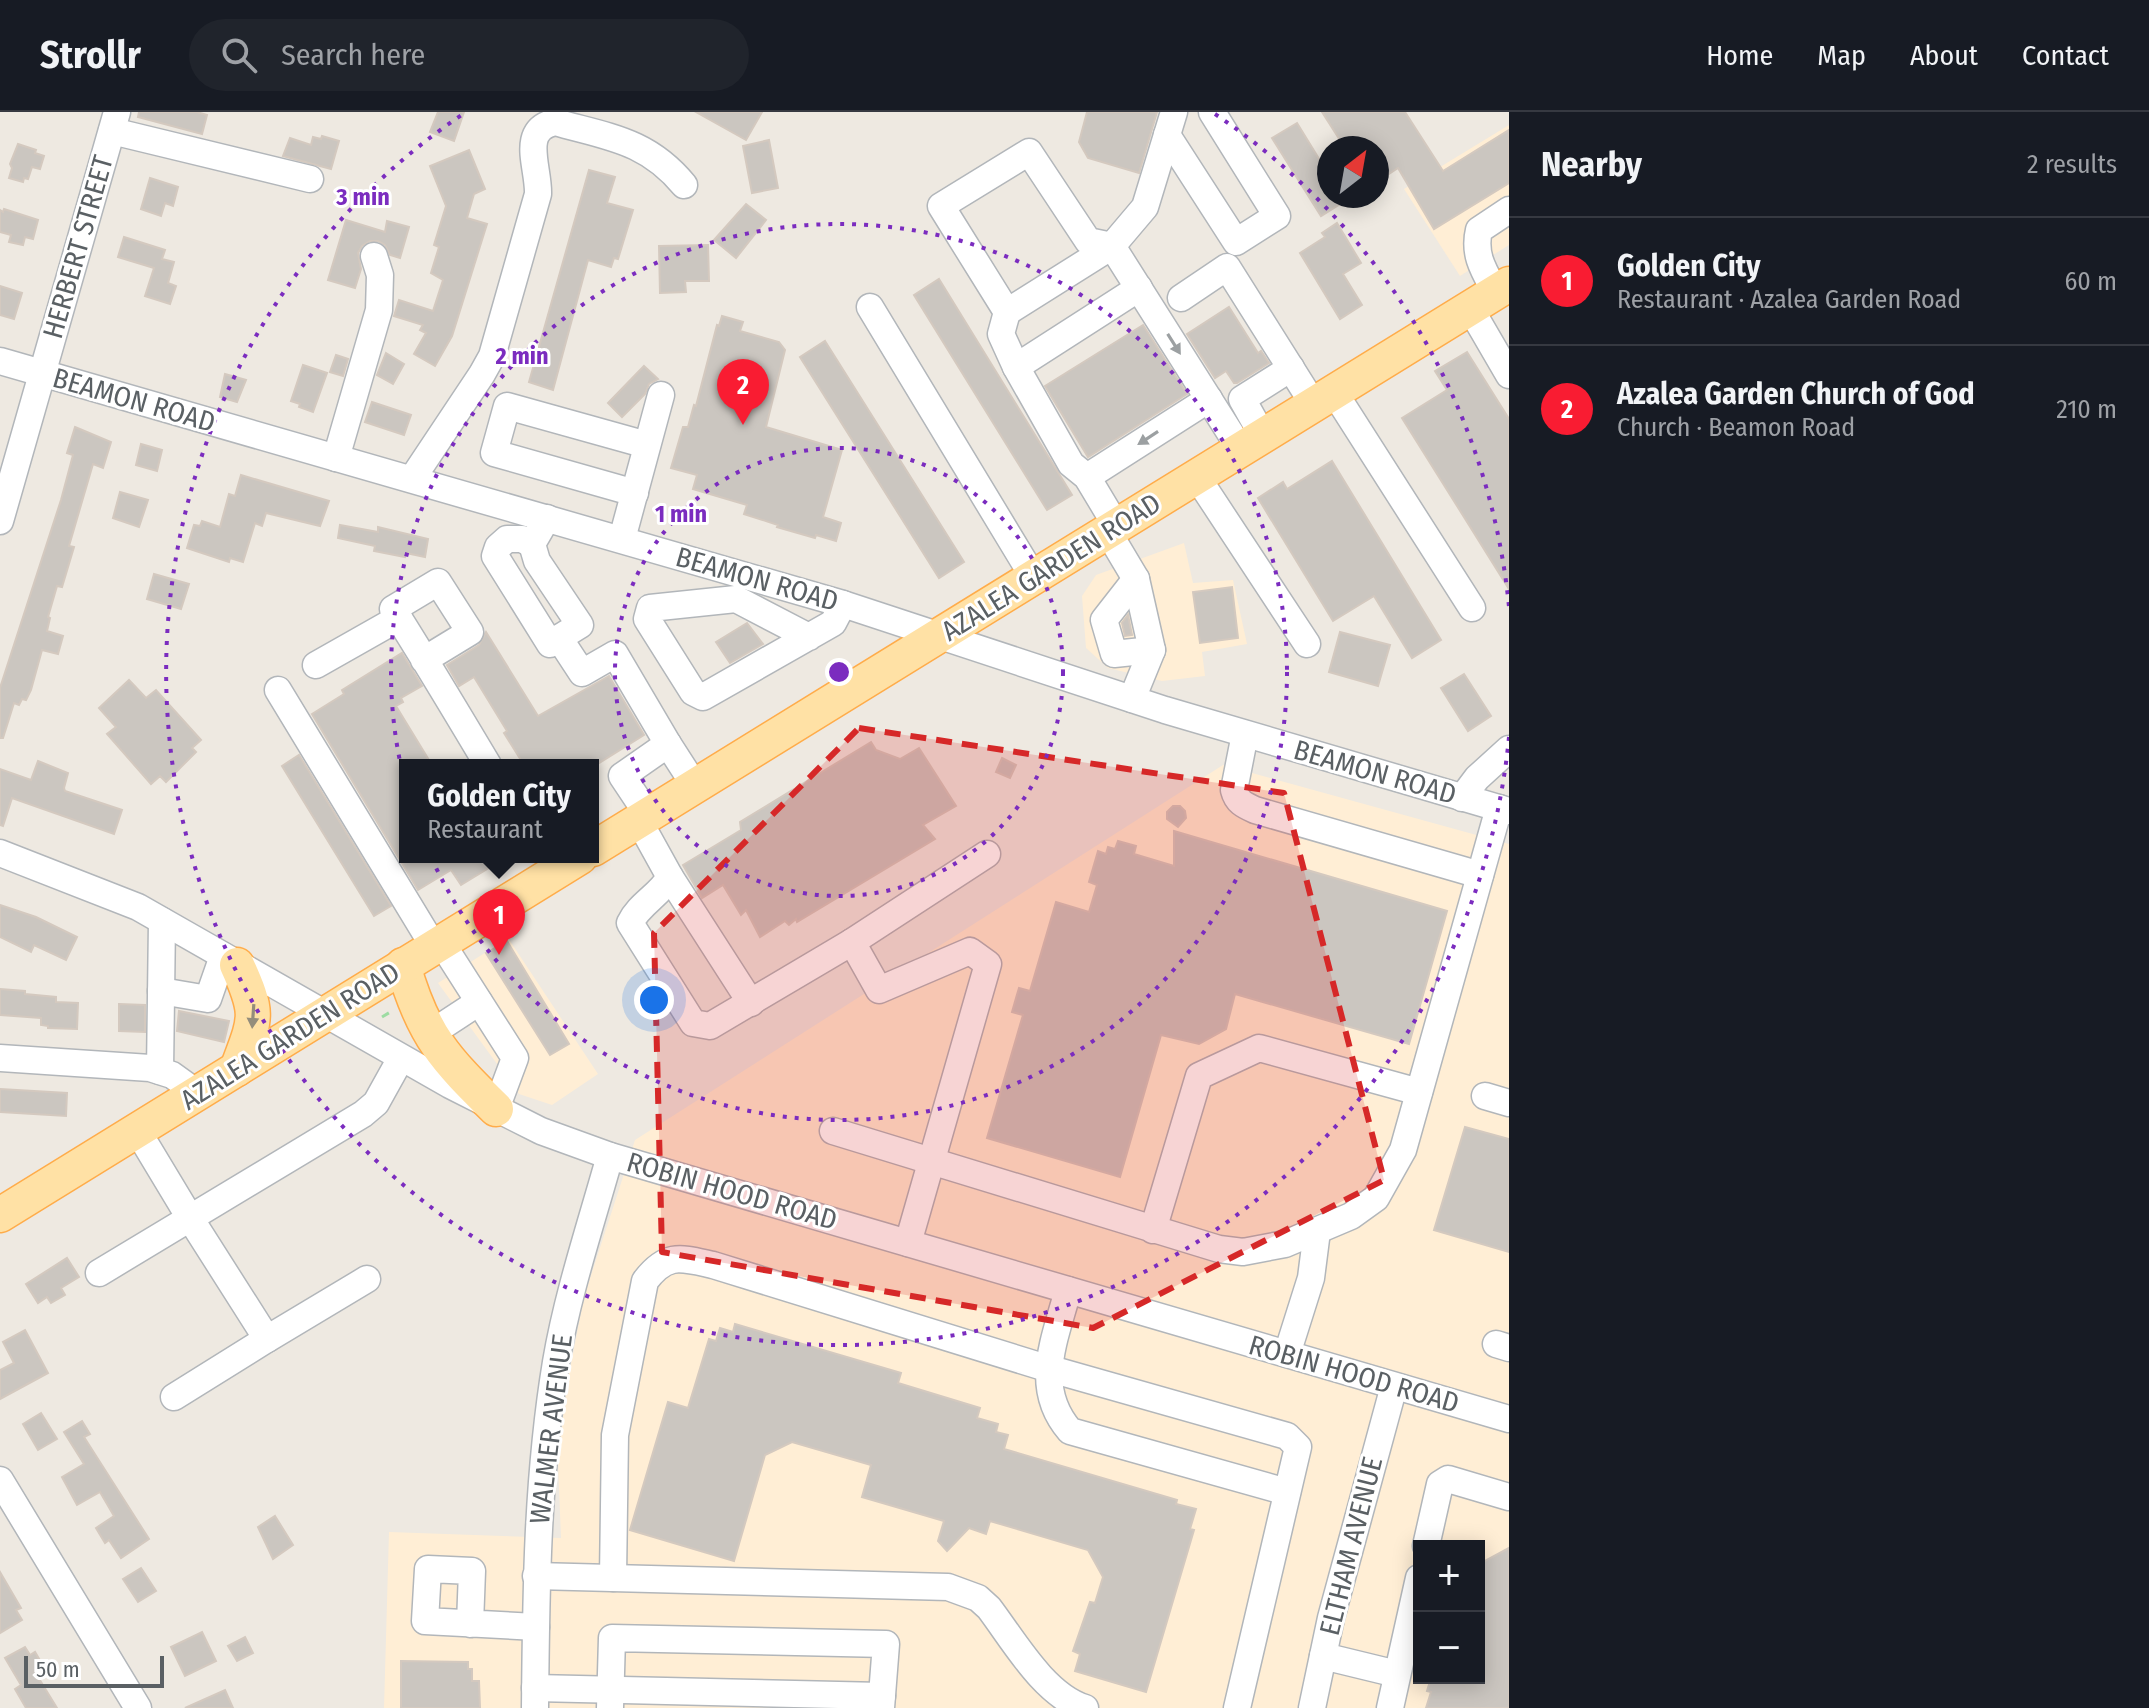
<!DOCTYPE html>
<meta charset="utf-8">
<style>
body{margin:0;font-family:"Fira Sans Condensed",sans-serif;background:#20242c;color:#f1f3f6}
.controls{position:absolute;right:24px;bottom:24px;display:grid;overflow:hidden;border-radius:0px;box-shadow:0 4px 20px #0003}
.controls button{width:72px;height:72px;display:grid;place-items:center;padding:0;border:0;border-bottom:2px solid #363941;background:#171b24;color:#f1f3f6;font:40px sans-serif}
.compass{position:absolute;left:1317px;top:24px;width:72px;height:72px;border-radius:50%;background:#171b24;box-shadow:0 4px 20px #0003;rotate:31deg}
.scale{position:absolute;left:24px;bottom:20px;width:140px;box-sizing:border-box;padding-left:8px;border:4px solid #5a6064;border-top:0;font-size:22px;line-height:28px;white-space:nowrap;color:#5a6064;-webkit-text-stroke:6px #fff;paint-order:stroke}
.you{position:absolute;left:654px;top:888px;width:28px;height:28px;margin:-20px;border:6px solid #fff;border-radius:50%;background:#1a73e8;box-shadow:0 0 0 12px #1a73e833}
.badge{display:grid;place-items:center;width:52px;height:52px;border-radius:50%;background:#f91c32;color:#fff;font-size:26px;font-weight:700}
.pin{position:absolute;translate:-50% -66px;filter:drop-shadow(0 2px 4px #0008)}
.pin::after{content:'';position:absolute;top:42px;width:28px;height:24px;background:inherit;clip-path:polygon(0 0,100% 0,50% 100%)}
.popup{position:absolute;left:399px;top:647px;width:200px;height:104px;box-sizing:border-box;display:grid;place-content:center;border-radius:0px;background:#171b24;filter:drop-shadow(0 2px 6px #0005);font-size:26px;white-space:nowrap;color:#9ea1a6}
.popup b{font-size:30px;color:#f1f3f6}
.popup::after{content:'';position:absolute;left:50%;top:100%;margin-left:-16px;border:16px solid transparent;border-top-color:#171b24}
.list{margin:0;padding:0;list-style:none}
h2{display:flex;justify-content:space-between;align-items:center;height:104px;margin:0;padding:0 32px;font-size:34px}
h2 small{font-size:26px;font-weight:400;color:#9ea1a6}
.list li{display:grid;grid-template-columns:52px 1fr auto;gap:24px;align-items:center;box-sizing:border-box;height:128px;padding:0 32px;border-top:2px solid #363941}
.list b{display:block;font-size:30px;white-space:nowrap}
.list p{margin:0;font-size:26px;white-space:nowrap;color:#9ea1a6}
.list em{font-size:26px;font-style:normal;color:#9ea1a6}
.icon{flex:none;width:44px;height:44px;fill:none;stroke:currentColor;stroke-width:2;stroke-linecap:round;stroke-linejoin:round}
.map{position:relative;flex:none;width:1509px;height:1596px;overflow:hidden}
header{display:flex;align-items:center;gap:48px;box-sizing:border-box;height:112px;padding:0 40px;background:#171b24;border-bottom:2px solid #363941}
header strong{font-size:38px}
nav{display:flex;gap:44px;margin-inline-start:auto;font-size:28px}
.search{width:560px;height:72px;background:#20242c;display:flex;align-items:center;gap:20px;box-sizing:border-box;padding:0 28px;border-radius:44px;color:#9ea1a6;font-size:30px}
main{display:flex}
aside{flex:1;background:#171b24}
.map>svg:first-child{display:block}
.commercial{fill:#ffeed5;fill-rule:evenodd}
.building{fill:#cbc6c0;stroke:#d4c9bf;stroke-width:2}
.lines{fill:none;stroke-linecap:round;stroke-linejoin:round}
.minor-casing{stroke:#b2b6ba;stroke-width:29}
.major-casing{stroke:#ffac4a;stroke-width:37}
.path{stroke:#9ddca2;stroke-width:3;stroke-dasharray:8 4;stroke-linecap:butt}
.minor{stroke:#fff;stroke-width:26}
.major{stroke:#ffe1a5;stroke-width:34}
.oneway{fill:#9ca0a2}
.oneway2{fill:#948d7b}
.marked{fill:#d62828;fill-opacity:0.2;stroke:#d62828;stroke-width:6;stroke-dasharray:16 10;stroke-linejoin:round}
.ring{fill:none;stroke:#7b2cbf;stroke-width:4;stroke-dasharray:4 8}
.labels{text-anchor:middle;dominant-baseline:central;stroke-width:6;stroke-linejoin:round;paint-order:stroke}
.street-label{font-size:28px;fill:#5a6064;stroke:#fff}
.centre{fill:#7b2cbf;stroke:#fff;stroke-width:4}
.ring-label{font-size:24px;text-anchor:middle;font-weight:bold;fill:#7b2cbf;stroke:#fff;stroke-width:6;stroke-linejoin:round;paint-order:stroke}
</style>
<header>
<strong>Strollr</strong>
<div class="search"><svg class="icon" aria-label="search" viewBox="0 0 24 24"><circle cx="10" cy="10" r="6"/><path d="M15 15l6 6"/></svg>Search here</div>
<nav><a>Home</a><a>Map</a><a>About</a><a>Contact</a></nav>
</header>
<main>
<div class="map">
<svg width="1509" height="1596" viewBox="0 0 1509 1596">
<rect width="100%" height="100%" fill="#eee9e1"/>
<!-- commercial -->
<g class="commercial">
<polygon points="1509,13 1509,133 1460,164 1404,77"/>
<polygon points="1184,431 1193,471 1233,468 1247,532 1202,540 1205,564 1162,569 1108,556 1086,536 1082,484 1096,463"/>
<path d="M1223 653 1509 732V1596H384L389 1420 561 1426 557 1324 584 1185 635 1028ZM1419 1434H1479V1566H1419Z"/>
<polygon points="508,826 598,962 552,993 519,982 438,871"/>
</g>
<!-- building -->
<g class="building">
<polygon points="139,0 197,0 207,3 202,22 138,5"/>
<polygon points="438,0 464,0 454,29 430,20"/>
<polygon points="696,0 762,0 746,28"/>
<polygon points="1087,0 1157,0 1139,61 1088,46 1079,30"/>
<polygon points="1322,0 1405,0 1443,59 1509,18 1509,71 1434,117 1398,56 1377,70 1377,36 1345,36"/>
<polygon points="1297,11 1329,63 1329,84 1353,84 1321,104 1272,26"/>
<polygon points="322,24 339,29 331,57 283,44 290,26 311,33 313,25 321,27"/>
<polygon points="769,28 778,76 752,81 743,34"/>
<polygon points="18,32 36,38 35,41 44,44 40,57 32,55 28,67 24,66 23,70 9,66 12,56 10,52"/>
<polygon points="469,38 485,77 474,82 467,106 487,112 452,224 435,254 414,242 426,221 420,218 423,213 394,204 399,188 433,199 443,168 431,161 439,135 434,133 446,94 430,54"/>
<polygon points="589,58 615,65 607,91 633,98 618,147 614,146 611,155 588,148 553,278 529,270"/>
<polygon points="150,66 178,75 173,94 165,91 161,104 141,97"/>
<polygon points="746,92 766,108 736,146 714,128"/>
<polygon points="4,97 38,108 33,127 25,125 23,133 9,130 11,123 0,120 0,98 3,100"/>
<polygon points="346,108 385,120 387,109 409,115 400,146 390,143 385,133 378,129 370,129 362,134 358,141 361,157 355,176 328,168"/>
<polygon points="1337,111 1361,151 1343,162 1362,193 1340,207 1300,141 1325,125 1322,121"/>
<polygon points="124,125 165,138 162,147 174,150 168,171 176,174 170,192 145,184 154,156 118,145"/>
<polygon points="708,133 709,169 685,169 686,180 660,181 659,134"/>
<polygon points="939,167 1072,383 1047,398 914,183"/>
<polygon points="0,174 22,181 14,207 0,203"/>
<polygon points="1229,195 1258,241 1261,239 1269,251 1237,271 1234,271 1226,259 1215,266 1187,222"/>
<polygon points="722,204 743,210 740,219 779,230 785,238 766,315 842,338 823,405 841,411 836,429 816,423 815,426 777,415 778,413 744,402 747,393 693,377 697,363 671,356 683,315 688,315 694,293 696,294 717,213 719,214"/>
<polygon points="1143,213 1187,282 1088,345 1045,274"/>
<polygon points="825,229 964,450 939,466 800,245"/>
<polygon points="1467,240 1509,307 1509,477 1402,306 1447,278 1435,259"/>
<polygon points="386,241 404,252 393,272 377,263"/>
<polygon points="336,243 348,247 343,264 330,260"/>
<polygon points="303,253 327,261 313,300 299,295 300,292 291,289"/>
<polygon points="644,254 658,267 649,272 645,282 622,305 608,291"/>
<polygon points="225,262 246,268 237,290 220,285"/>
<polygon points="372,290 411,303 404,323 365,310"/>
<polygon points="75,315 111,330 103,356 93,352 69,434 74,435 62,475 57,474 48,505 50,506 47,519 63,524 58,542 42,538 31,578 26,588 22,587 19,593 14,591 3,626 0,626 0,576 61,388 73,343 67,341"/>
<polygon points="141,332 162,338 157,359 136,353"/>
<polygon points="1332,349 1441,528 1412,546 1374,484 1333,509 1258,386 1283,370 1287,377"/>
<polygon points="241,363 329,389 320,414 266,401 262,414 255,411 243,450 230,446 229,450 187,436 194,413 200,414 202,409 220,415 229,382 235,384"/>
<polygon points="120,380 148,388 139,415 113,406"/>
<polygon points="340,413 378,420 378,415 428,427 425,445 406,441 405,445 374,439 375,434 338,426"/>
<polygon points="154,462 189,472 181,497 147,487"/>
<polygon points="1232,475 1238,526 1200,531 1193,480"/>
<polygon points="1128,503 1132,523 1125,524 1122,511"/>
<polygon points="747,511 763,532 730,551 716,530"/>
<polygon points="486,520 538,604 609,564 644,623 596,653 524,653 504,621 507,619 474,565 459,574 447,553 479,533"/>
<polygon points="1340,520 1390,533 1378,574 1329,560"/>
<polygon points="402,541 422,574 401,586 403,590 396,594 432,653 405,653 405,745 507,745 461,773 451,758 418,778 312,602 344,582 342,578"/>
<polygon points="1464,562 1491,604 1468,619 1441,576"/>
<polygon points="129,568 146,586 156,578 201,628 192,636 196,640 166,670 160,664 151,672 107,622 116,615 99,596"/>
<polygon points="871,630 876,638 900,647 919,636 956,694 923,713 935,727 797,810 796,807 789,813 785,809 760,825 746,798 741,803 723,773 702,786 683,753 741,718 740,710"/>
<polygon points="299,643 391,794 374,804 282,654"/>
<polygon points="1002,646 1016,653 1010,666 996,660"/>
<polygon points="38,649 68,661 64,676 65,679 122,698 114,722 12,686 3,714 0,713 0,657 31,668"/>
<polygon points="1173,694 1180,694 1185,699 1186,706 1178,715 1167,707 1167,700"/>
<polygon points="1174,719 1447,799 1409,932 1235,882 1226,917 1199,932 1161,923 1120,1065 987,1026 1023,903 1012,900 1016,886 1019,876 1030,879 1056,790 1089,800 1097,773 1089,770 1098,739 1106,742 1108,735 1115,737 1118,729 1136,734 1134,742 1174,754"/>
<polygon points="0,793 36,805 77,825 66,848 34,833 31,840 0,825"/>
<polygon points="507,829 569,932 550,943 486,841"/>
<polygon points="0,877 25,879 25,882 56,885 56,890 78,891 77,917 48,916 48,914 41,913 41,906 0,903"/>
<polygon points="119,892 145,893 145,920 119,919"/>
<polygon points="179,899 229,909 224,930 177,919"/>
<polygon points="0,977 67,981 66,1004 0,1000"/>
<polygon points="1465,1015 1509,1027 1509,1140 1434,1118"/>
<polygon points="67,1146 79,1165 61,1176 65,1183 51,1191 47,1185 38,1191 26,1172"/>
<polygon points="735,1212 901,1261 898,1271 980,1296 977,1306 998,1312 996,1320 1008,1323 1004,1337 1177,1388 1176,1392 1196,1397 1190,1417 1194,1418 1146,1580 1075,1559 1080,1542 1073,1539 1090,1490 1095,1491 1103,1465 1088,1438 990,1409 986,1422 969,1416 947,1439 938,1429 944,1409 862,1385 871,1353 792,1330 765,1343 734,1449 630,1418 668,1290 688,1296 709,1227 716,1229 720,1216 733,1220"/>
<polygon points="25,1218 48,1261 0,1287 0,1258 14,1251 3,1230"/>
<polygon points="41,1301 57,1327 38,1338 23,1312"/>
<polygon points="82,1309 90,1322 84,1325 149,1427 121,1446 109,1428 105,1431 96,1416 114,1404 100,1380 77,1393 62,1365 84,1352 64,1320"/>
<polygon points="275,1404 293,1433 273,1447 258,1415"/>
<polygon points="1509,1436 1509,1596 1426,1596 1431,1580 1427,1579 1431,1566 1479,1566 1479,1452"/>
<polygon points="141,1456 156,1479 138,1490 123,1467"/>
<polygon points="0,1460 21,1496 16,1498 22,1508 0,1521"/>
<polygon points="202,1520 216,1549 185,1564 171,1535"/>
<polygon points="245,1525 253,1541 237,1549 228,1534"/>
<polygon points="25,1535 30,1543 35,1540 45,1557 38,1565 57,1596 26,1596 15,1577 21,1573 5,1546"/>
<polygon points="401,1549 468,1550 468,1557 472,1557 472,1569 479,1569 480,1596 401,1596"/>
<polygon points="225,1578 233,1596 185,1596"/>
</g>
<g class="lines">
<!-- minor casing -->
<g class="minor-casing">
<g id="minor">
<polyline points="112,19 310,67"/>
<polyline points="1167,23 1236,130 1277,104 1212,0"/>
<path d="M1496 181C1484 159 1473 143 1479 118L1509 98"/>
<polyline points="1181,186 1227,155 1314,293"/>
<polyline points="870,195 1034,466"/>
<polyline points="1470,196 1509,263"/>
<polyline points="1007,200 1112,134 1145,95 1174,0"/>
<polyline points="0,249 843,492 1165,598 1509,699"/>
<polyline points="1016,255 1139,176"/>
<polyline points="1334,280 1472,496"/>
<polyline points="1263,324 1242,287 1291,256"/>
<polyline points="336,346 379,198 380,163 374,144"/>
<polyline points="1087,365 1209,287"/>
<polyline points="1197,365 1307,532"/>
<path d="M412 367 482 262 492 244 538 82C539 55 519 18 555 10 608 25 647 28 684 73"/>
<polyline points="635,381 494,341 507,294 647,333"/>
<polyline points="547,406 532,432 537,449 580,513 559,526 582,561 615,542 668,632"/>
<polyline points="0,409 117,0"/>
<polyline points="1117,415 1087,365 1071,352 1016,255 1001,222 1007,200 941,94 1029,40 1088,129 1112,134 1241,338"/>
<polyline points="1108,420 1136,467 1152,538 1132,587"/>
<polyline points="622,427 661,283"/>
<polyline points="532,432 522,427 507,427 498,435 495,444 550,532 559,526"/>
<polyline points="1136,467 1104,508 1114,542 1152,538"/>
<polyline points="809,525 736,487 650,496 647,507 693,580 703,585 833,511 843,492"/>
<path d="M424 548 470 520 438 470 393 497C426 549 457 601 488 653"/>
<polyline points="316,553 399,506"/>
<polyline points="278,578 434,835"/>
<path d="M1245 622 1234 678C1237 690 1244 693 1255 698L1480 763"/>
<polyline points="1462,686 1477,666 1509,637"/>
<polyline points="648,703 622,664 668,632 695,674"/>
<path d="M639 709 670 765C660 783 639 792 630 811L693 911 710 914 852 830 879 878 970 839 988 852 908 1131"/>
<polyline points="0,741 138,795 450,973 541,1019 610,1044 1509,1307"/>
<polyline points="670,765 751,891"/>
<polyline points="441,830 515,946 496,997"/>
<polyline points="852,830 987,742"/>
<polyline points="161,879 208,887 223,844"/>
<polyline points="430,922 479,890"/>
<polyline points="0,946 150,956 172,963 197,981"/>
<polyline points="160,959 162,809"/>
<polyline points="1485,984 1509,991"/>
<polyline points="137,1018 190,1106 267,1227 174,1285"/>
<polyline points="833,1019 1219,1137 1243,1140 1285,1132 1351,1104 1376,1086 1403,1038 1499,696"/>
<polyline points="1153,1118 1199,964 1259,936 1419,980"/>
<polyline points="99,1161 363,1002 376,991 401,946"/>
<path d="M1068 1178C1055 1228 1032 1275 1070 1319L1287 1380"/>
<polyline points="267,1227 367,1167"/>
<polyline points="1496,1232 1509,1236"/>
<polyline points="1287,1242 1311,1166 1317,1119"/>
<polyline points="0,1368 138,1596"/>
<polyline points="1426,1434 1440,1372 1448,1367 1509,1385"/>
<path d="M536 1464 948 1475 978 1486 989 1496C1014 1529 1044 1583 1085 1596"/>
<path d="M613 1466 615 1323 645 1169C667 1140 681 1146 713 1153L1040 1254 1287 1324 1298 1335 1237 1596"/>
<polyline points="470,1512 472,1459 428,1457 425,1509 536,1515"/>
<polyline points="1323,1544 1397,1562"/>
<polyline points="535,1576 882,1584"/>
<path d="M535 1596C536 1480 537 1365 556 1250 568 1180 591 1112 610 1044"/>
<polyline points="610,1596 612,1526 886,1532 881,1596"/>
<polyline points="1312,1596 1331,1506 1394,1274"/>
<polyline points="1390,1596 1419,1466"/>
</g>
</g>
<!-- major casing -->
<g class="major-casing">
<g id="major">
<polyline points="593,737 1509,172"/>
<path d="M403 853C423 924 445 947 496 997"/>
<path d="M237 957C256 906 260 903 237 853"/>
<polyline points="0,1103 580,745"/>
</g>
</g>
<!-- path -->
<polyline class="path" points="382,905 392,899"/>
<!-- minor -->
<use href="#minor" class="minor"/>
<!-- major -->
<use href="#major" class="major"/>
</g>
<!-- one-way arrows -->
<defs><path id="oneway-solid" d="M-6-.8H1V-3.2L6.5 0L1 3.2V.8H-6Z" transform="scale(2)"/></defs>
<g class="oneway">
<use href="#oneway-solid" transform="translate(1174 232) rotate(58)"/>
<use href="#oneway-solid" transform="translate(1148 326) rotate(147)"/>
</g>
<use class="oneway2" href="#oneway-solid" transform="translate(253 904) rotate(94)"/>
<!-- marked area -->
<path class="marked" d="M859 616 1284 681 1384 1068 1093 1216 662 1140 654 821Z"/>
<!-- distance rings -->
<g class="ring">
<circle cx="839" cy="560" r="224"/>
<circle cx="839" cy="560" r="448"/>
<path d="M1509 625A673 673 0 1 1 463 2M1215 2A673 673 0 0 1 1509 495"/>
</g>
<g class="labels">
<!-- street labels -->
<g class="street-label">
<text transform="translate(78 135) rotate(-74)">HERBERT STREET</text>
<text transform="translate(134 288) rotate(16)">BEAMON ROAD</text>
<text transform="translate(1051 455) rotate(-32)">AZALEA GARDEN ROAD</text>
<text transform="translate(757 467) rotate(16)">BEAMON ROAD</text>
<text transform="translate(1375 660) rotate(16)">BEAMON ROAD</text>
<text transform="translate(290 924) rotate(-32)">AZALEA GARDEN ROAD</text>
<text transform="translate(732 1079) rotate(16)">ROBIN HOOD ROAD</text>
<text transform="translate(1354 1262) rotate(16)">ROBIN HOOD ROAD</text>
<text transform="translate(551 1317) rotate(-83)">WALMER AVENUE</text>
<text transform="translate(1351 1434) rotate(-76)">ELTHAM AVENUE</text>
</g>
</g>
<circle cx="839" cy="560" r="12" class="centre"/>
<g class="ring-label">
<text x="363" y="93">3 min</text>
<text x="522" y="252">2 min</text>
<text x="681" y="410">1 min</text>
</g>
</svg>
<div class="controls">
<button>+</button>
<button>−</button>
</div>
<svg class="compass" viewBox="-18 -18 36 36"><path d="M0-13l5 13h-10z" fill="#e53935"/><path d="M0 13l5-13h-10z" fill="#9ea1a6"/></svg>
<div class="scale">50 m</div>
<div class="you"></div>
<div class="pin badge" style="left:499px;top:843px">1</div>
<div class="popup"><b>Golden City</b>Restaurant</div>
<div class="pin badge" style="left:743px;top:313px">2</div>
</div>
<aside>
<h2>Nearby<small>2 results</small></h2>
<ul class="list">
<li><span class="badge">1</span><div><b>Golden City</b><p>Restaurant · Azalea Garden Road</p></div><em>60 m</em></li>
<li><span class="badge">2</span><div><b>Azalea Garden Church of God</b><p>Church · Beamon Road</p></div><em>210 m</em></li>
</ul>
</aside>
</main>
